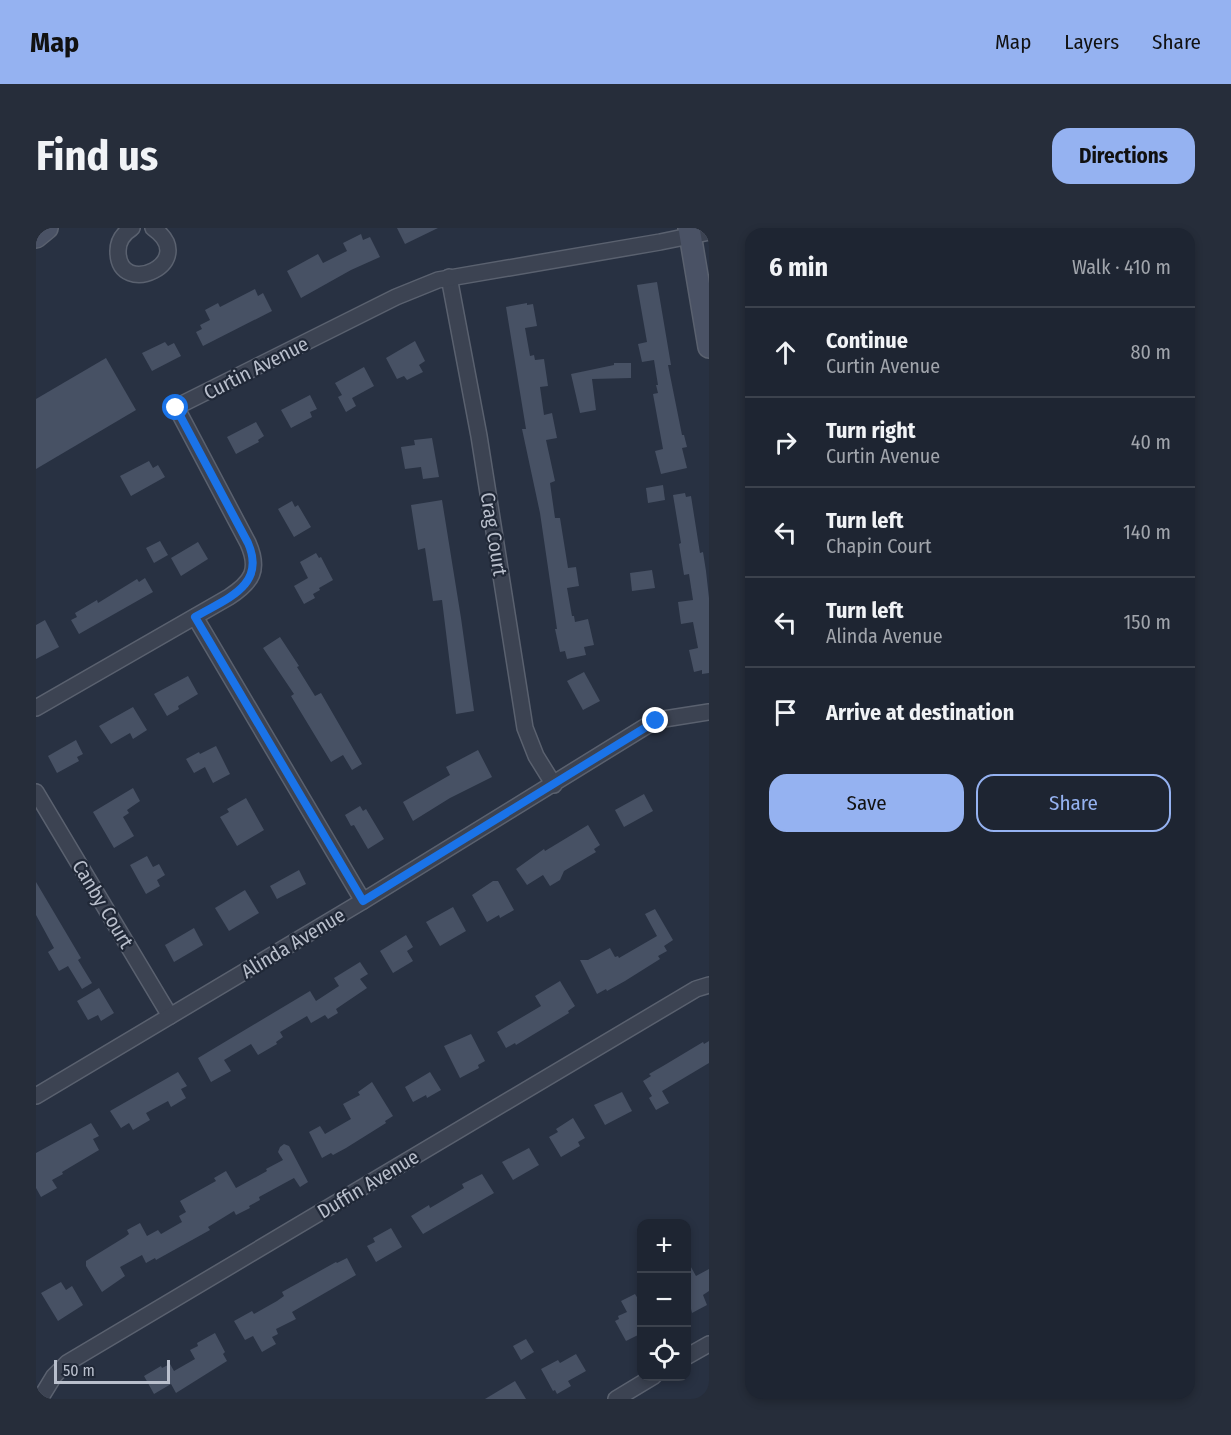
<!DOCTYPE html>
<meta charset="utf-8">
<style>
body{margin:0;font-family:"Fira Sans Condensed",sans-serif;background:#262d3a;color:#f1f3f6}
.controls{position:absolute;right:18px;bottom:18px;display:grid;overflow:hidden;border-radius:12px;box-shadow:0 3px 9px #0003}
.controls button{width:54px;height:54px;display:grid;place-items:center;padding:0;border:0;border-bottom:2px solid #3c424d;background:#1e2532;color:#f1f3f6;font:30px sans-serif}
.scale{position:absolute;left:18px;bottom:15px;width:116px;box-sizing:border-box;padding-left:6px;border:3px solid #b9bfcc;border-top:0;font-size:16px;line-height:21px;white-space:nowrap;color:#b9bfcc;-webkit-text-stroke:4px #202837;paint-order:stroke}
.stop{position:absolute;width:18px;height:18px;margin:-14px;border:4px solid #1a73e8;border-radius:50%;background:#fff}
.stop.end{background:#1a73e8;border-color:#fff;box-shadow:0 2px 6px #0008}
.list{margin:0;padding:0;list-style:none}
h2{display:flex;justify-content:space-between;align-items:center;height:78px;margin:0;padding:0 24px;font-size:26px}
h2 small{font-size:20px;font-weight:400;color:#a1a5ac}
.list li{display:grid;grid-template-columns:39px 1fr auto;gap:18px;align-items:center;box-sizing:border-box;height:90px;padding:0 24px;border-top:2px solid #3c424d}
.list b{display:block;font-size:22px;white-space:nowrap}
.list p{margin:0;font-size:20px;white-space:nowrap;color:#a1a5ac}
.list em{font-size:20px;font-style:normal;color:#a1a5ac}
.actions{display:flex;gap:12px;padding:18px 24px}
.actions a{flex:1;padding:14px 0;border:2px solid #95b2f1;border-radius:18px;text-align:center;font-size:21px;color:#95b2f1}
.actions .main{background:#95b2f1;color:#111}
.icon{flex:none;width:33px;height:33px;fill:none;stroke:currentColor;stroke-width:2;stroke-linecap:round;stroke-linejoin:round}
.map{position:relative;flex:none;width:673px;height:1171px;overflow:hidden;border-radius:18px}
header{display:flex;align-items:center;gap:36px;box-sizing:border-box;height:84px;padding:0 30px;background:#95b2f1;color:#111}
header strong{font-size:28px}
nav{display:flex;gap:33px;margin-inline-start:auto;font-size:21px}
.intro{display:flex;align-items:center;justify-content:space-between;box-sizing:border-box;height:144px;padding:0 36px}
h1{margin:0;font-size:42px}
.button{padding:15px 27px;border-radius:18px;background:#95b2f1;color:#111;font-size:21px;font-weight:700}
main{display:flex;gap:36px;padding:0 36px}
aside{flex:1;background:#1e2532;border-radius:18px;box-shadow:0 3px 9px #0003}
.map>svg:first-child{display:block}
.building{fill:#475164}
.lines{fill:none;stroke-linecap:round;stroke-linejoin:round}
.minor-casing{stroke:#5a616f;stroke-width:18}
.secondary-casing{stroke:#5a616f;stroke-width:24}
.minor{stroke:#3c4352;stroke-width:15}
.secondary{stroke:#4a5265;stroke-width:21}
.route{stroke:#1a73e8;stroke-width:8}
.labels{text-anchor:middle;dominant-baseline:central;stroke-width:4.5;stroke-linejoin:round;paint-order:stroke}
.street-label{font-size:20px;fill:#b9bfcc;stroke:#202837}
</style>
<header>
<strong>Map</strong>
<nav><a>Map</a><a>Layers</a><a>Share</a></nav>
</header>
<div class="intro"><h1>Find us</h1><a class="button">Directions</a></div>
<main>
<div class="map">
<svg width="673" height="1171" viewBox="0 0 673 1171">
<rect width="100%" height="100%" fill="#283142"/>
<!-- building -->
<g class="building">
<polygon points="361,0 402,0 369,16"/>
<polygon points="325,6 327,12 334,9 344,29 315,42 265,70 251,43 282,26 287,35 311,23 307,15"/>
<polygon points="621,54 635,137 632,137 646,207 648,207 651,219 646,220 651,240 625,246 619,223 627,221 617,166 622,165 620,157 622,157 618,132 606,134 602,116 611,114 601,57"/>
<polygon points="219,61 222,68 227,65 236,83 167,118 160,104 166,101 164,97 174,92 169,82 182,75 184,79"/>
<polygon points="491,75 491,77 497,76 501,98 489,100 494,128 498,127 499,132 508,131 512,158 504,159 508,187 516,185 521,210 510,212 519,253 514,255 519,290 524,290 532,340 540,339 543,358 531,360 536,388 538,388 539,394 552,391 558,417 548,419 550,427 531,431 529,423 524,424 519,401 521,401 504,285 486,201 490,201 470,79"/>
<polygon points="379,113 389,133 383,137 387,144 371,152 368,148 361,151 350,130"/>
<polygon points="129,114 132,118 138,115 145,128 116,143 106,125"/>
<polygon points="70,130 100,182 0,241 0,171"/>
<polygon points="578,135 595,135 595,150 556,151 560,182 544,185 535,146 578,137"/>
<polygon points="328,139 338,158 316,170 320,178 310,184 302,169 306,167 299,155"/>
<polygon points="274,167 281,181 274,184 276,189 255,200 245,182"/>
<polygon points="220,194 228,208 222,212 223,214 200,226 191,209"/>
<polygon points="396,210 403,249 387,251 385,239 369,241 365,219 379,217 378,212"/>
<polygon points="113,233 117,240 122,237 129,249 95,268 84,248"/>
<polygon points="627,257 629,272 612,275 610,260"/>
<polygon points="649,265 650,269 655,268 664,325 667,324 670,343 673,370 673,445 666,446 666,442 658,444 653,422 662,420 657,394 645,396 642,374 657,372 653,346 648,347 643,316 645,315 637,267"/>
<polygon points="406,272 425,390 438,483 420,486 406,372 397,373 389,320 382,322 375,277"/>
<polygon points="256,273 259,279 262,277 275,299 258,309 242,281"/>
<polygon points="124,313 132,327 118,335 110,320"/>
<polygon points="162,314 172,331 145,348 135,330"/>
<polygon points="280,325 283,330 285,329 297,352 283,360 284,362 277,366 279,370 268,376 258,358 272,350 264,334"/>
<polygon points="616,342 619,360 596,363 594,345"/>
<polygon points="109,350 117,364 43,406 35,392 41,389 39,385 61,372 62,375 101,351 103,354"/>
<polygon points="9,392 23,419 0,431 0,397"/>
<polygon points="244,409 263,438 261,439 279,468 285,465 326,536 316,542 307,527 295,534 255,468 258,466 227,420"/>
<polygon points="548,444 564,473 547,482 531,453"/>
<polygon points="152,448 162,466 142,478 143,481 131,488 118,466"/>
<polygon points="97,479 111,502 97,511 94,505 75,516 63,498"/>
<polygon points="40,512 47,526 41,529 43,533 21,545 12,528"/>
<polygon points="180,518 194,546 177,555 169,539 158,545 150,531 163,524 164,526"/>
<polygon points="442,522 456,549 414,570 377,593 367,574 414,547 410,539"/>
<polygon points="97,560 104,573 91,582 93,585 87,589 98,608 78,620 57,584"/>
<polygon points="608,566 617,583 588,599 579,582"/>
<polygon points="210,570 228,602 201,618 184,589 193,584 191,581"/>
<polygon points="324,578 327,583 330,581 348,611 332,621 318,597 315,598 309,587"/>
<polygon points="552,597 564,617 558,621 560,624 528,643 524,652 514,658 507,647 491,657 480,641 508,621 509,623"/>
<polygon points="111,628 117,639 123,636 129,647 121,652 124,658 110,666 94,637"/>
<polygon points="263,642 270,656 241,671 234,658"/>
<polygon points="457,653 462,653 478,682 464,690 463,687 451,694 436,667"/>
<polygon points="0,654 45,730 42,732 56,755 46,761 32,738 23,743 12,724 18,720 0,687"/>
<polygon points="209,662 223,685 193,703 179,680"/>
<polygon points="417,679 430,703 404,718 390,694"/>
<polygon points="619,681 637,712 628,718 631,723 622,728 624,731 589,753 571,763 570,761 561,766 544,732 552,732 574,720 579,729 582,728 583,730 621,708 609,686"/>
<polygon points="158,700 167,717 138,734 129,717"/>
<polygon points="370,707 377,719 371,723 377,733 357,745 344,723"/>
<polygon points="324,734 332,746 324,751 331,760 300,781 302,785 292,791 289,787 275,795 271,788 244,804 247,809 240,814 241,816 222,827 215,816 188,832 195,843 175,854 162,830 274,763 280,773 303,758 298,750"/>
<polygon points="524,753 539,778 532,783 533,785 480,817 479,815 470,820 461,804 505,778 499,768"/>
<polygon points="63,760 78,785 65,793 62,787 52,792 41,773"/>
<polygon points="435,806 449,833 442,837 443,840 424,850 408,818"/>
<polygon points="673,813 673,835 626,863 633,875 620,882 613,870 616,868 607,853 615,848 613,846 627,838 667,814 668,816"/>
<polygon points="142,844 151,858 145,861 150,870 135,879 132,873 110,885 114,892 97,902 93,895 85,900 74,883"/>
<polygon points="394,844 405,862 391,870 390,867 377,874 369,859"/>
<polygon points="336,854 357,888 349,893 350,895 310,920 297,927 295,925 286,930 273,904 284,898 289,906 315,891 307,876 324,867 322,864"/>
<polygon points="586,864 596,883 569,897 558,877"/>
<polygon points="537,890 549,910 542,914 544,918 525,929 513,909 522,904 520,901"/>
<polygon points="55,895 63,908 57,911 63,922 26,944 27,946 16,952 21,960 5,969 0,960 0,925"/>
<polygon points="248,916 253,918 272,954 264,959 258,950 223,969 224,972 213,978 214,980 200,987 198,983 172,999 174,1002 120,1032 119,1030 110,1035 106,1027 84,1039 89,1048 66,1064 50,1038 50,1033 89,1009 93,1006 91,1002 104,995 111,1008 122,1002 125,1006 146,994 143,988 150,984 144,973 180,953 178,950 190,943 200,960 231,943 230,941 247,932 242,924 244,919"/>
<polygon points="493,920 503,937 477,952 466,934"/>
<polygon points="446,946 458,965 387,1006 375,988 393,977 394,980 428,960 426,956"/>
<polygon points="355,1000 366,1019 340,1034 331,1018 339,1014 337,1010"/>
<polygon points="311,1030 320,1047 256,1084 260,1091 240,1101 242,1106 236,1109 240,1116 226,1124 217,1108 209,1112 198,1093 216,1083 218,1086 241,1073 248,1068 246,1064 300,1034 301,1035"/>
<polygon points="651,1032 660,1048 673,1041 673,1063 667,1067 671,1077 656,1085 655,1081 651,1084"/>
<polygon points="25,1054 30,1062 36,1058 47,1077 22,1093 5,1065"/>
<polygon points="599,1066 606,1077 606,1105 590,1113 579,1093 583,1091 582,1088 591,1084 585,1073"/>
<polygon points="179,1105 189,1124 187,1126 191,1133 140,1165 135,1156 118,1166 108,1148 125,1138 126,1140 134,1136 138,1143 159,1131 154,1122 162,1118 161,1115"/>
<polygon points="490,1111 498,1124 485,1132 477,1118"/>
<polygon points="540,1126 550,1143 532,1153 535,1158 521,1166 519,1162 517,1163 505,1141 522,1132 524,1135"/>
<polygon points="479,1153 490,1171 449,1171"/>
</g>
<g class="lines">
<!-- minor casing -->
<g class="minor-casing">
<g id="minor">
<path d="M96 0C88 5 82 12 82 23 82 72 165 34 117 0"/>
<polyline points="413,49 443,208 489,500 500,528 518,557"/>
<polyline points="159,389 327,673"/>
<path d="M0 480 193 369C216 354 224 342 212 315L140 179 360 69 402 52 624 14 673 4"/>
<polyline points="0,564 134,788"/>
<polyline points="0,868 327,673 612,497 628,491 673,484"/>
<polyline points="650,1129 673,1116"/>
<polyline points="4,1171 18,1148 31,1135 660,761 673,757"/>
<polyline points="580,1171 618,1148"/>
</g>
</g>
<!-- secondary casing -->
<g class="secondary-casing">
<g id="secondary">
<polyline points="653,0 673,119"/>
<polyline points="0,9 11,0"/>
</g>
</g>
<!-- minor -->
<use href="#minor" class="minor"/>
<!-- secondary -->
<use href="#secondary" class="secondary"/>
</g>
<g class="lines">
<!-- route -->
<path class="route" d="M140 180 212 315C231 358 189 371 159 389L327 673 620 493"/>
</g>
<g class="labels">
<!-- street labels -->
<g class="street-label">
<text transform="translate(220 140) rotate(-27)">Curtin Avenue</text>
<text transform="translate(458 306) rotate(81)">Crag Court</text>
<text transform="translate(67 676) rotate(59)">Canby Court</text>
<text transform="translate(257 715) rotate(-31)">Alinda Avenue</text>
<text transform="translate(332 956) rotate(-31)">Duffin Avenue</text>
</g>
</g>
</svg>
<div class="controls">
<button>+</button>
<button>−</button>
<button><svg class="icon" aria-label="locate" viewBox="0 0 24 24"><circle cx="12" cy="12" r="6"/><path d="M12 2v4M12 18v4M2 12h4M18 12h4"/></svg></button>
</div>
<div class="scale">50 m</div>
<div class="stop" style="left:140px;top:180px"></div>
<div class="stop end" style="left:620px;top:493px"></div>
</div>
<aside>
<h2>6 min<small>Walk · 410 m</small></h2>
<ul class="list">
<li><svg class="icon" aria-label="ahead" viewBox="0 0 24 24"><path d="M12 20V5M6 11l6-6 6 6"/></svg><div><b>Continue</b><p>Curtin Avenue</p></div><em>80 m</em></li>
<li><svg class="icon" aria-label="right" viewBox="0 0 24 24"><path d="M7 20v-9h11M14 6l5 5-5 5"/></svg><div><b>Turn right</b><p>Curtin Avenue</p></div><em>40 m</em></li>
<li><svg class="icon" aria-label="left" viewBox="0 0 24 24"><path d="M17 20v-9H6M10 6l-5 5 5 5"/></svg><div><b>Turn left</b><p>Chapin Court</p></div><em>140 m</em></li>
<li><svg class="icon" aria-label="left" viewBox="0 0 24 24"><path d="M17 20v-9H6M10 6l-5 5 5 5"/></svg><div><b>Turn left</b><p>Alinda Avenue</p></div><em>150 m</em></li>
<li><svg class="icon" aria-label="arrive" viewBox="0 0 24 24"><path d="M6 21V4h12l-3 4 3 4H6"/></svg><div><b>Arrive at destination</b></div></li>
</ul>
<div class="actions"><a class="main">Save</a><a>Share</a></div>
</aside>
</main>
